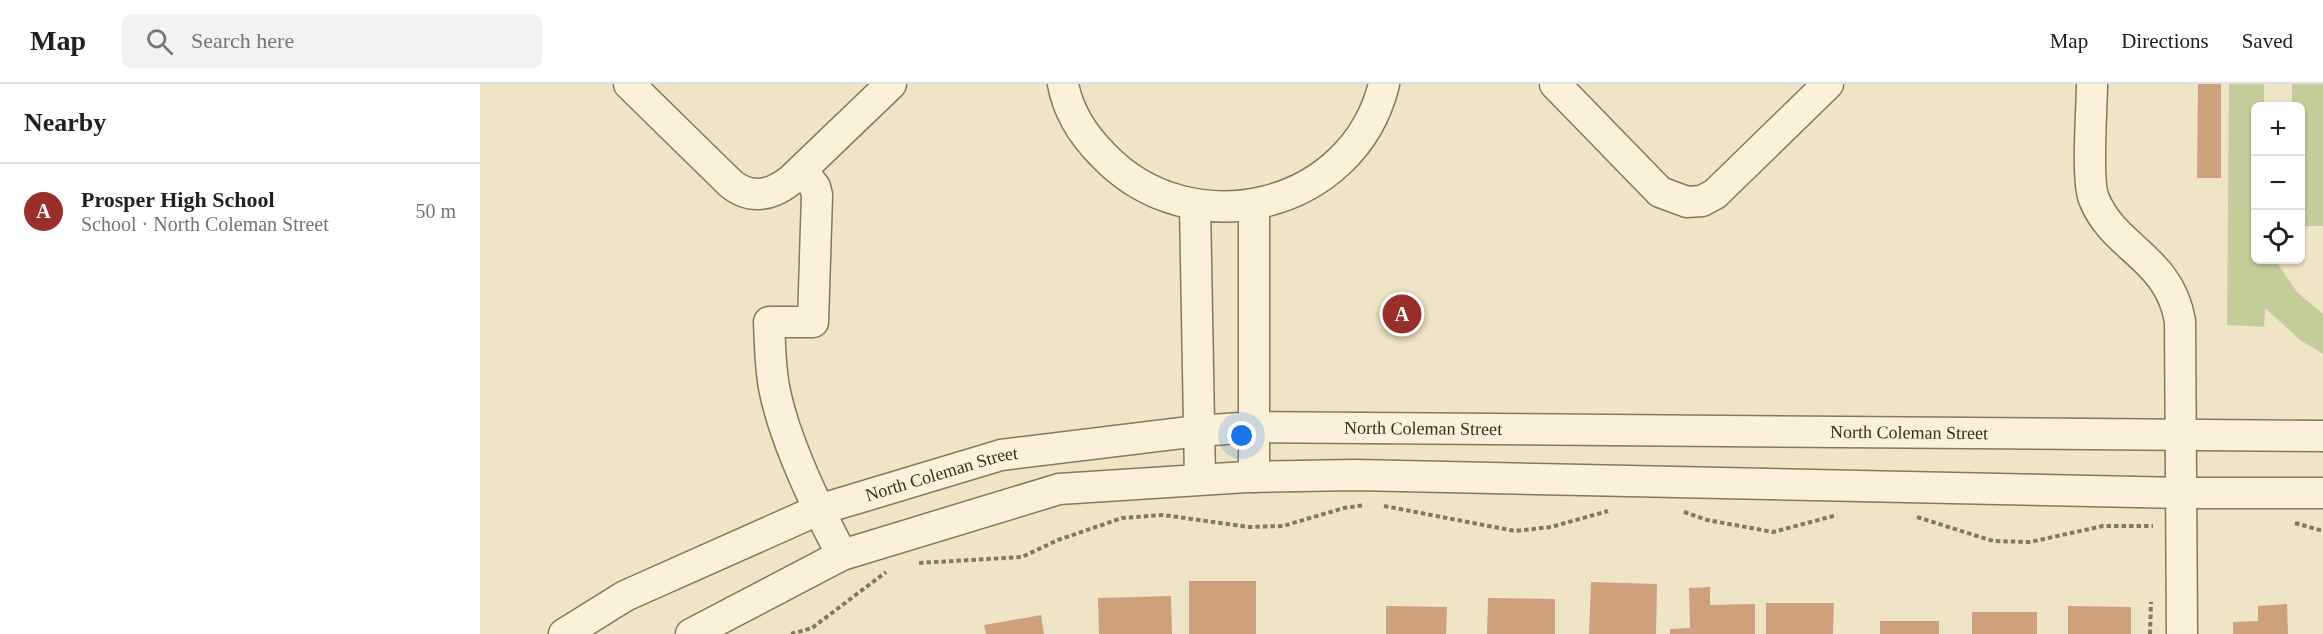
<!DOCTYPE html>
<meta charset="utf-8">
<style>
body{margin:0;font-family:Georgia,serif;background:#f2f2f2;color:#202124}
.controls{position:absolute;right:18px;top:18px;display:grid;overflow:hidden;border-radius:9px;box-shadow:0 2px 4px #0004}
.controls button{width:54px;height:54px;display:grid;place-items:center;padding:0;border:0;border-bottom:2px solid #e0e0e0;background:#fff;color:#202124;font:30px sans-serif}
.you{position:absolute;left:762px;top:352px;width:21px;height:21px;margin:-15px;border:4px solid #fff;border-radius:50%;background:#1a73e8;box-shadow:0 0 0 9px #1a73e833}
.badge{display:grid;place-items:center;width:39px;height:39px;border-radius:50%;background:#992f2b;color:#fff;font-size:20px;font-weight:700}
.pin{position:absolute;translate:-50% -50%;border:3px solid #fff;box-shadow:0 2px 6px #0006}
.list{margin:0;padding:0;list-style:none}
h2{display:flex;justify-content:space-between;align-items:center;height:78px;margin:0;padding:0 24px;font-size:26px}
h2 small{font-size:20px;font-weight:400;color:#757577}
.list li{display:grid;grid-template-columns:39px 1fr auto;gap:18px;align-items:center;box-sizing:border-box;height:96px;padding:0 24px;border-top:2px solid #e0e0e0}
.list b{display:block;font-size:22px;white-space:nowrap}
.list p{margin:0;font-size:20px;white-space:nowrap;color:#757577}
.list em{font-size:20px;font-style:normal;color:#757577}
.icon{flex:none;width:33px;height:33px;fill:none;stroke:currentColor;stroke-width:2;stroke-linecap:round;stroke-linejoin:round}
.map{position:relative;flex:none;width:1843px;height:550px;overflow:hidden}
header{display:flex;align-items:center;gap:36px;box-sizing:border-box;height:84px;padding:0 30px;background:#fff;border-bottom:2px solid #e0e0e0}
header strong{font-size:28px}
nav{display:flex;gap:33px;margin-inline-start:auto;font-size:21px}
.search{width:420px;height:54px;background:#f2f2f2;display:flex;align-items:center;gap:15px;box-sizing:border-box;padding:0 21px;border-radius:9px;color:#757577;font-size:22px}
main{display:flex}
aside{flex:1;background:#fff}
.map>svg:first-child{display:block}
.green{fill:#c4cd99}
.building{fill:#cda17b}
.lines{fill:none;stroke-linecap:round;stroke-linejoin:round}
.minor-casing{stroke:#8a765b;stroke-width:33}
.path{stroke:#8a765b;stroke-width:4;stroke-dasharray:4.5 3;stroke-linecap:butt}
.minor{stroke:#f9f1d9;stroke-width:30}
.labels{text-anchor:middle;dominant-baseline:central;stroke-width:4.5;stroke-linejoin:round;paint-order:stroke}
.street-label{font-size:18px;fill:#3a2d1f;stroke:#f6eed5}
</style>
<header>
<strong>Map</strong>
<div class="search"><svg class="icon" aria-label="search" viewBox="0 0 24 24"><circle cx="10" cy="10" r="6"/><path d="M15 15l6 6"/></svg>Search here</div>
<nav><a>Map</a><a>Directions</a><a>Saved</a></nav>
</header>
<main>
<aside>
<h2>Nearby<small></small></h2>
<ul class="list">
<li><span class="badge">A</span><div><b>Prosper High School</b><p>School · North Coleman Street</p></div><em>50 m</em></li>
</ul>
</aside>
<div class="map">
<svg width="1843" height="550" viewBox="0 0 1843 550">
<rect width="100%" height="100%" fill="#efe4c5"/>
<!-- green -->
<g class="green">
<polygon points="1749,0 1784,0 1784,22 1776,22 1776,176 1795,176 1817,208 1843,230 1843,270 1820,256 1785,224 1784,243 1747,241"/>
<polygon points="1812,0 1843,0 1843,142 1821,142 1820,22 1812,22"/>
</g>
<!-- building -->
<g class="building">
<polygon points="1718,0 1741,0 1741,94 1717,94"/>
<rect x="709" y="497" width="67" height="53"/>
<polygon points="1111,498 1177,500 1176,550 1109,550"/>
<polygon points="1230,503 1230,521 1275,520 1275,550 1190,550 1190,545 1210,544 1209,504"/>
<polygon points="691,512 692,550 619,550 618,514"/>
<polygon points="1008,514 1075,515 1075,550 1007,550"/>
<polygon points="1286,519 1354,519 1353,550 1286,550"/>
<polygon points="1807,520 1808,550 1753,550 1753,538 1778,537 1778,522"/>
<polygon points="906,522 967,523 966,550 906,550"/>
<polygon points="1588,522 1651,523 1651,550 1588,550"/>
<rect x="1492" y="528" width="65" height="22"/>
<polygon points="561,531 564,550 506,550 504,541"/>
<rect x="1400" y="537" width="59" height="13"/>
</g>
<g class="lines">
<!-- minor casing -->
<g class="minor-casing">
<g id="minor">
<path d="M149 0 250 99C270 116 291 112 311 96L411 0"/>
<path d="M583 0C588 27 604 52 623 71 710 163 873 127 904 0"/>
<polyline points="1075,0 1180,108 1207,118 1222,117 1235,110 1348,0"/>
<path d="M1612 0C1612 24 1606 96 1614 115 1634 165 1689 173 1700 237L1702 550"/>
<path d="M322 86 335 103 337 111 333 238H289C290 260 290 281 294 303 304 357 336 422 362 471"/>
<polyline points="715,121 720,395"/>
<polyline points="774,393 774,121"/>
<path id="s1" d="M84 550 145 512 338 426 521 371 718 347 774 343 1843 352"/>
<polyline points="211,550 362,471 579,405 766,393 875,391 1703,409 1843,409"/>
</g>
</g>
<!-- path -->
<g class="path">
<polyline points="904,422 1035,447 1071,443 1128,427"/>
<polyline points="1204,428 1227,436 1293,448 1357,431"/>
<polyline points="1437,433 1513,457 1550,458 1623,442 1673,442"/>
<polyline points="1815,439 1843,447"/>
<polyline points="439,479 542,473 578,456 642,434 683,431 769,443 803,442 864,424 885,421"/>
<polyline points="311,550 332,544 406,488"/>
<polyline points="1670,550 1671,518"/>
</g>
<!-- minor -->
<use href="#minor" class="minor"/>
</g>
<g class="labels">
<!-- street labels -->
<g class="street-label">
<text stroke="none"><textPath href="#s1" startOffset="898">North Coleman Street</textPath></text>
<text stroke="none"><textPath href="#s1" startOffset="1384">North Coleman Street</textPath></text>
<text stroke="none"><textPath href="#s1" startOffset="412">North Coleman Street</textPath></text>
</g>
</g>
</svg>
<div class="controls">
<button>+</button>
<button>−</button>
<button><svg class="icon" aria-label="locate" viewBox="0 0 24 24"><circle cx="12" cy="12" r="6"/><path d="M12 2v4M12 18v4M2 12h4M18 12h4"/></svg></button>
</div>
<div class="you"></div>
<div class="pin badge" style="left:922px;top:230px">A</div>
</div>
</main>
